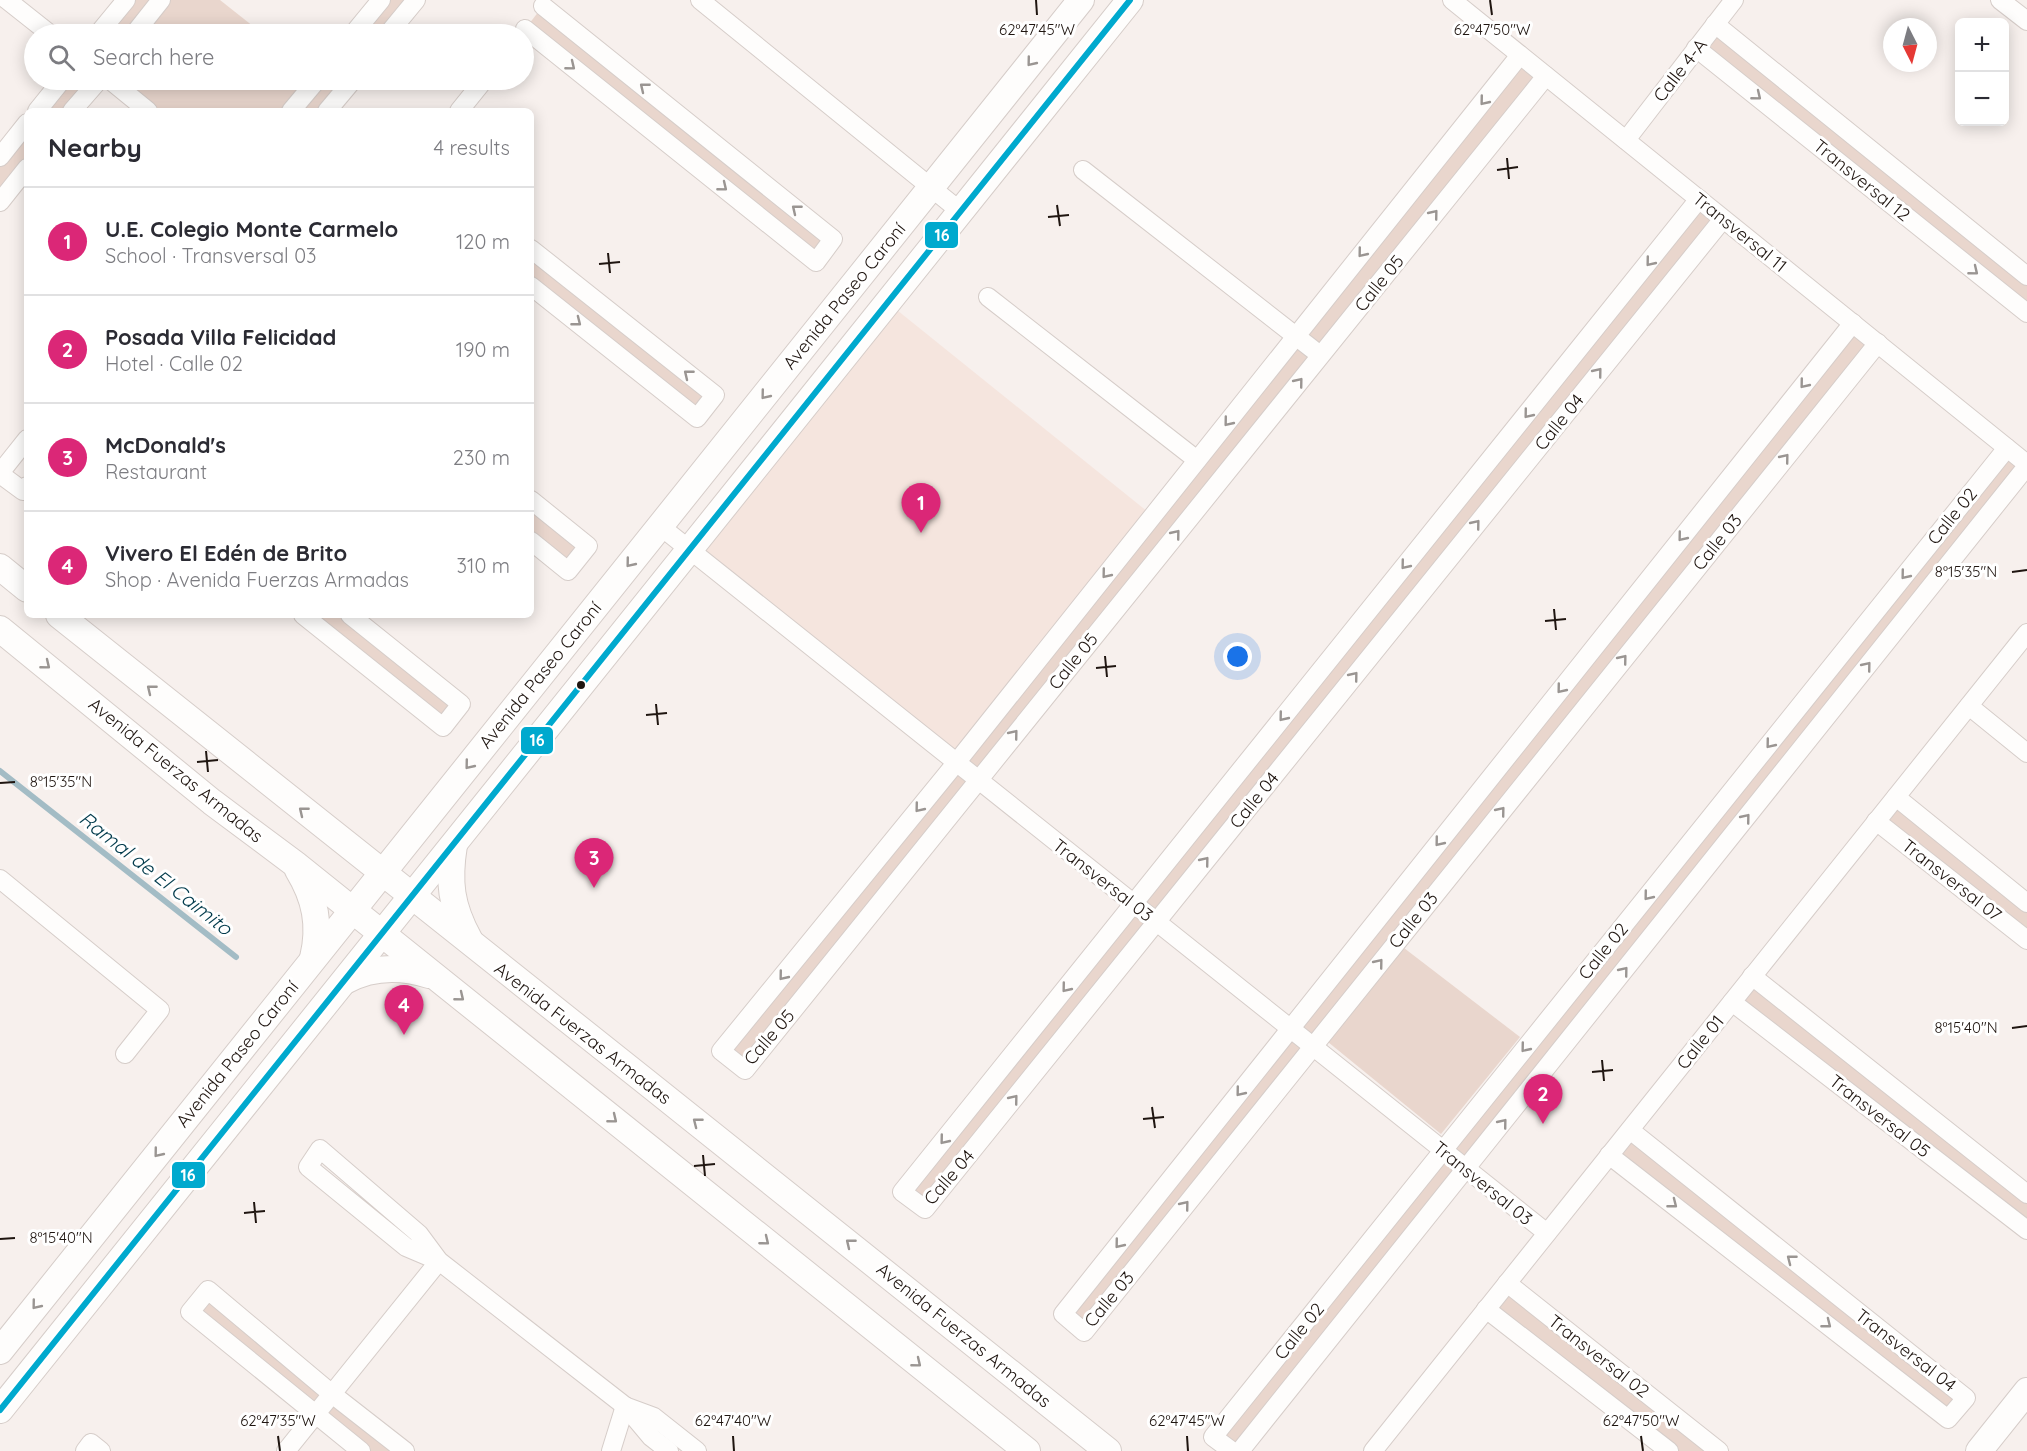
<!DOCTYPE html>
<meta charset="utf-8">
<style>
body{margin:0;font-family:Quicksand,sans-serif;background:#f2f2f3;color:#2b2b33}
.controls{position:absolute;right:18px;top:18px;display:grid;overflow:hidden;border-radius:9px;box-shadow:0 3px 15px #0003}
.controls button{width:54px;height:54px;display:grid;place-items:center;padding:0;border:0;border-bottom:2px solid #e1e1e2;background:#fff;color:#2b2b33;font:30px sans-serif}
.compass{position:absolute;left:1883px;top:18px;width:54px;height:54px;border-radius:50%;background:#fff;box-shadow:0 3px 15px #0003;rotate:174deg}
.you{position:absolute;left:1238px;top:657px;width:21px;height:21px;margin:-15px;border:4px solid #fff;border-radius:50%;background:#1a73e8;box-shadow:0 0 0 9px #1a73e833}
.badge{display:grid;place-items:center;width:39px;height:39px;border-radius:50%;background:#db2777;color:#fff;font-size:20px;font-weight:700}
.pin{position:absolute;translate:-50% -50px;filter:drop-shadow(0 2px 3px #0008)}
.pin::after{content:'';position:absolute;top:32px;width:21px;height:18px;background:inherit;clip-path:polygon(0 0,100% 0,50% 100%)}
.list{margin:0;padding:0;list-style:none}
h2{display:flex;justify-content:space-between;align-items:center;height:78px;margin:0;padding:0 24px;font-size:26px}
h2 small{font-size:20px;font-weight:400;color:#7c7c81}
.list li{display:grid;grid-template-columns:39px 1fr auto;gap:18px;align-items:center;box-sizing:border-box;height:108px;padding:0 24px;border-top:2px solid #e1e1e2}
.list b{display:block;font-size:22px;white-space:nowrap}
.list p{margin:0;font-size:20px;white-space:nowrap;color:#7c7c81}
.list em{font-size:20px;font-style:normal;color:#7c7c81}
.icon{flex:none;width:33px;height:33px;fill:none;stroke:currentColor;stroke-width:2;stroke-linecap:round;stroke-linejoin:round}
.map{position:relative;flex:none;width:2027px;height:1451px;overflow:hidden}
.search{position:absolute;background:#fff;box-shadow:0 3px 15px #0003;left:24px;top:24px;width:510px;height:66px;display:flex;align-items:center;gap:15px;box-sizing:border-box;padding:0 21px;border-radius:33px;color:#7c7c81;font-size:22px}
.panel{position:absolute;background:#fff;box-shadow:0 3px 15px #0003;left:24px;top:108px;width:510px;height:510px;border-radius:9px}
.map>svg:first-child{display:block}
.built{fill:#f5e5de}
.green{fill:#e9d6cd}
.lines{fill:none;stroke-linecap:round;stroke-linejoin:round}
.stream{stroke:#a3bcc5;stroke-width:6}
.street-casing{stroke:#d6cdc9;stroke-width:20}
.secondary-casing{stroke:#d6cdc9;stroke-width:28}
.street{stroke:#fefdfc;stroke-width:18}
.secondary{stroke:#fefdfc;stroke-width:26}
.bus-1-casing{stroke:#fff;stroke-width:10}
.bus-1{stroke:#00a9ce;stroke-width:6}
.oneway{stroke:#9a9592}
.ticks{fill:none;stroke:#1f1510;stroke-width:2}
.bus-dot{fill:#1f1510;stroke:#fff;stroke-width:2}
.labels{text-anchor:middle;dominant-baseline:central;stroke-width:6;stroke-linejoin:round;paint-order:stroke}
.street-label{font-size:18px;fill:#1f1510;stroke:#fff}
.water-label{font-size:20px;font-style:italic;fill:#003a4b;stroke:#fff}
.ticks-label{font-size:15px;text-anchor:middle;fill:#1f1510;stroke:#fff;stroke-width:6;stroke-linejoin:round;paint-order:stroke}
.line-badge{stroke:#fff;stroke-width:2}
.badge-label{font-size:16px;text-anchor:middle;font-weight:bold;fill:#fff}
</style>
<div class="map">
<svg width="2027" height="1451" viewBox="0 0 2027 1451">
<rect width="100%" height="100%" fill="#f7f0ed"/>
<!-- built -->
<polygon class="built" points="887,302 1153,516 956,763 690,549"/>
<!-- green -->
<g class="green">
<polygon points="126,0 220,0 263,34 98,34"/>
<polygon points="381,0 416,0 388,34 353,34"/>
<polygon points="543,6 833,239 816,262 525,29"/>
<polygon points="1714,24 2027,276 2027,313 1696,48"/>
<polygon points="1520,55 1546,76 745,1070 721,1051"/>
<polygon points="62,80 98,80 72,111 37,111"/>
<polygon points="108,80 352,80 327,111 148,111"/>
<polygon points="27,123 27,168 0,202 0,157"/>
<polygon points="1700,200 1722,218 925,1209 902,1192"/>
<polygon points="531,249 715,395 697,418 531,286"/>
<polygon points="1853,323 1877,343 1084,1332 1063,1314"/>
<polygon points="2007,448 2027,464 1240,1451 1213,1437"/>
<polygon points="531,500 588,546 568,571 531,541"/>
<polygon points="303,615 350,615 461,704 443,727"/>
<polygon points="1895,798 2027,903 2027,940 1877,821"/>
<polygon points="1404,948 1520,1037 1441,1134 1328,1042"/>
<polygon points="1752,977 2027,1194 2027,1230 1733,1001"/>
<polygon points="1629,1130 1966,1398 1948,1419 1610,1154"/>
<polygon points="1507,1283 1719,1451 1669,1451 1487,1308"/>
<polygon points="208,1290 405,1451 361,1451 190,1312"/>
</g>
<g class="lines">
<!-- stream -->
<polyline class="stream" points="0,771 236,957"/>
<!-- street casing -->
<g class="street-casing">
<g id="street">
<polyline points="7,0 50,34"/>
<polyline points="700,0 960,211"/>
<polyline points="1452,0 2027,464"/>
<polyline points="2000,0 2027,21"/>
<polyline points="1715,24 2027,276"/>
<polyline points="525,29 816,262 833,239 543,6"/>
<polyline points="98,34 126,0"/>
<polyline points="134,34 161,0"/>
<polyline points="353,34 381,0"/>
<polyline points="388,34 416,0"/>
<polyline points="1696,48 2027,313"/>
<polyline points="1520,55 956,763 721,1051 745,1070 1546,76"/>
<polyline points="110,80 148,111"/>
<polyline points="37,111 62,80"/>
<polyline points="72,111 99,80"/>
<polyline points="291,111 317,80"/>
<polyline points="327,111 353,80"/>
<polyline points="459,111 484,80"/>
<polyline points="1626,140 1734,0"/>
<polyline points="0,157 27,123"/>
<polyline points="1083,170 1320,355"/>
<polyline points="1699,199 902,1192 925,1209 1723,219"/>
<polyline points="0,202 27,168"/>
<polyline points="531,249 715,395 697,418 531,286"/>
<polyline points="988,297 1197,460"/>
<polyline points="1853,323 1063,1314 1084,1332 1878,343"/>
<polyline points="0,473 27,439"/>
<polyline points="0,474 23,491 27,486"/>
<polyline points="531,500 588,546 568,571 531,541"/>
<polyline points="660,526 1547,1233"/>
<polyline points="303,615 443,727 461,704 350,615"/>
<polyline points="1969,706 2027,753"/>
<polyline points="1896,797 2027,903"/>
<polyline points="1876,821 2027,940"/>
<polyline points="0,879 160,1010 125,1054"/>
<polyline points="1752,976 2027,1194"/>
<polyline points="1732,1002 2027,1230"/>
<polyline points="1609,1155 1948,1419 1966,1398 1630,1130"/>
<polyline points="439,1261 419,1234 320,1149 308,1167 406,1247 439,1261 625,1406 651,1437 669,1451"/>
<polyline points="1507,1283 1719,1451"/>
<polyline points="1486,1309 1669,1451"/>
<polyline points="627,1407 654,1417 697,1451"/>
<polyline points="85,1451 91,1443 101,1451"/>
<polyline points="286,1451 439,1261"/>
<polyline points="361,1451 190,1312 208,1290 332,1394 405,1451"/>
<polyline points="611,1451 625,1406"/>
<polyline points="1232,1451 1213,1437 2007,448"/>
<polyline points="1240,1451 2027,466"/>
<polyline points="1373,1451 2027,633"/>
</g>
</g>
<!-- secondary casing -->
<g class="secondary-casing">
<g id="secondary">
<polyline points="0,567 27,589"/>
<path d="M59 615C408 895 760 1170 1108 1451"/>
<polyline points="0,629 212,802 295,864 1027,1451"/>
<path d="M454 845C448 882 451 906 469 939"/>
<path d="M298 870C315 898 321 925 313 958"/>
<path d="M345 981C372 966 400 966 429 975"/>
<polyline points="0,1351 1081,0"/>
<polyline points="0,1410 1130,0"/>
<polyline points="1979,1451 2027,1391"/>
</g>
</g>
<!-- street -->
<use href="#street" class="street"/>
<!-- secondary -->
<use href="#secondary" class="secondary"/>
<!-- bus-1 casing -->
<g class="bus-1-casing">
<polyline id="bus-1" points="0,1410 1130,0"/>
</g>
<!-- bus-1 -->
<use href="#bus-1" class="bus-1"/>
</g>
<!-- one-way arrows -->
<defs><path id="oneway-chevron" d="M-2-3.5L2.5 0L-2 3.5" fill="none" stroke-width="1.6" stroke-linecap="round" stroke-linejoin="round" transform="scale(1.5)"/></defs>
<g class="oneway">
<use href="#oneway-chevron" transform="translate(1031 62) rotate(129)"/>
<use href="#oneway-chevron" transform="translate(571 66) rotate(39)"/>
<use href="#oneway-chevron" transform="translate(644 87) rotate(-141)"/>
<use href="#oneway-chevron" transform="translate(1757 96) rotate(39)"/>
<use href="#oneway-chevron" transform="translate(1484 101) rotate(129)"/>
<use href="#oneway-chevron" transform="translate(723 187) rotate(39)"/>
<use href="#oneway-chevron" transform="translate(796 209) rotate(-141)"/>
<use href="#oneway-chevron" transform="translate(1434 214) rotate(-51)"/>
<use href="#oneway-chevron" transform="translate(1362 253) rotate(129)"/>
<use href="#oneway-chevron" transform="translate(1650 262) rotate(129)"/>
<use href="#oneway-chevron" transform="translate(1974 271) rotate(39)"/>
<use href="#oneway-chevron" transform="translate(577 322) rotate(38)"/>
<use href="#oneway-chevron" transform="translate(1598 372) rotate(-51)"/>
<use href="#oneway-chevron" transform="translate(688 374) rotate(-141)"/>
<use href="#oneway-chevron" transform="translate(1299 382) rotate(-51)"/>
<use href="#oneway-chevron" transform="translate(1804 384) rotate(129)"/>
<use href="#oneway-chevron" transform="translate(765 395) rotate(129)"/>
<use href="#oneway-chevron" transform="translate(1528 414) rotate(129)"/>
<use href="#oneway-chevron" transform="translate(1228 422) rotate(129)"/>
<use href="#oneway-chevron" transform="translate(1785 458) rotate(-51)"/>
<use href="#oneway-chevron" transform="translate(1476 524) rotate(-51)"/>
<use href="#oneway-chevron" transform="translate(1176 534) rotate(-51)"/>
<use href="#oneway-chevron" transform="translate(1682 537) rotate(129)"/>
<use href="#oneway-chevron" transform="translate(630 563) rotate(129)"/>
<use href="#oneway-chevron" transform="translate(1405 565) rotate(129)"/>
<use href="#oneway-chevron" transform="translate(1106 574) rotate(129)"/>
<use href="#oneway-chevron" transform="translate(1905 575) rotate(129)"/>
<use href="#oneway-chevron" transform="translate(1623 659) rotate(-51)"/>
<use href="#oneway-chevron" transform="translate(46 665) rotate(39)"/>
<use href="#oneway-chevron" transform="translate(1867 666) rotate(-51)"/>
<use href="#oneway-chevron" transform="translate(1354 676) rotate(-51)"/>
<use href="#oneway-chevron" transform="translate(151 689) rotate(-141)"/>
<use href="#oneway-chevron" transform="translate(1561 689) rotate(129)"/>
<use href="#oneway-chevron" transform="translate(1283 717) rotate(129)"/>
<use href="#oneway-chevron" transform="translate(1014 734) rotate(-51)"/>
<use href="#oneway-chevron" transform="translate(1770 744) rotate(129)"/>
<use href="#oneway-chevron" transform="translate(469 765) rotate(129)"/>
<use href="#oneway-chevron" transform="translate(919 808) rotate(129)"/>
<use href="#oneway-chevron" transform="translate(303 811) rotate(-141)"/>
<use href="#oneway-chevron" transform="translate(1501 811) rotate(-51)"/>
<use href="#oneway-chevron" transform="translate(1746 818) rotate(-51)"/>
<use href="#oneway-chevron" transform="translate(1439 842) rotate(129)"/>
<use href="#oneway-chevron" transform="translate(1205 861) rotate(-51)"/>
<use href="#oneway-chevron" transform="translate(1648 896) rotate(129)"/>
<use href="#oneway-chevron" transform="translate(1379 963) rotate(-51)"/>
<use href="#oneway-chevron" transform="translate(1624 971) rotate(-51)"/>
<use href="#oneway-chevron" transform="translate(783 976) rotate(129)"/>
<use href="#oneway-chevron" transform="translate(1066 988) rotate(129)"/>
<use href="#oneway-chevron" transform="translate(460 997) rotate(39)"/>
<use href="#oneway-chevron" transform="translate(1525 1048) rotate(129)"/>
<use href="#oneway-chevron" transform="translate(1240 1092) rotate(129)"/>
<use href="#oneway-chevron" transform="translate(1014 1099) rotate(-51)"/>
<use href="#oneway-chevron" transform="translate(613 1119) rotate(39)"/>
<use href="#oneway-chevron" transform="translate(697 1122) rotate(-142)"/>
<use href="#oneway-chevron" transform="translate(1503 1123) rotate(-51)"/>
<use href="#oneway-chevron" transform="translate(944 1140) rotate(129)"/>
<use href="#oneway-chevron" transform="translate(158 1153) rotate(129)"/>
<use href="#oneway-chevron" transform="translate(1673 1204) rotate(38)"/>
<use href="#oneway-chevron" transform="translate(1185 1205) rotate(-51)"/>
<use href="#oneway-chevron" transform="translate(765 1241) rotate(39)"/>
<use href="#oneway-chevron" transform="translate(850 1243) rotate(-141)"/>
<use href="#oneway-chevron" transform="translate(1119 1244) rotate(129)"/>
<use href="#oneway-chevron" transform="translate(1791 1259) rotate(-142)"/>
<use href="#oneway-chevron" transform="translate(36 1305) rotate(129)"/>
<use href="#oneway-chevron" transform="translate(1827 1324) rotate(38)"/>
<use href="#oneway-chevron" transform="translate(917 1363) rotate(39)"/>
</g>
<!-- ticks -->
<path class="ticks" d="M1036 0 1037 15M1490 0 1492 15M1507 158 1509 179M1497 170 1518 167M1057 205 1060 226M1048 217 1069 215M608 253 610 273M599 264 620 262M2012 572 2027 570M1554 609 1556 630M1545 621 1566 619M1105 656 1107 677M1096 668 1116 666M656 704 658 725M646 715 667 713M206 751 208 772M197 762 218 760M0 783 15 782M2012 1028 2027 1026M1602 1060 1604 1081M1592 1072 1613 1070M1152 1107 1155 1128M1143 1119 1164 1117M703 1155 705 1176M694 1166 715 1164M254 1202 256 1223M244 1213 265 1211M0 1239 15 1238M278 1436 280 1451M733 1436 734 1451M1187 1436 1188 1451M1641 1436 1643 1451"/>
<!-- markers -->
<circle class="bus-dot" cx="581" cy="685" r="5"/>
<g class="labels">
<!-- street labels -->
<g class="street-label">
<text transform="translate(1680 70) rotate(-52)">Calle 4-A</text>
<text transform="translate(1862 180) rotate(39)">Transversal 12</text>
<text transform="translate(1740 232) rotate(39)">Transversal 11</text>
<text transform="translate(1379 283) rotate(-51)">Calle 05</text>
<text transform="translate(844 296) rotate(-51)">Avenida Paseo Caroní</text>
<text transform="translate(1559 422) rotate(-51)">Calle 04</text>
<text transform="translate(1952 516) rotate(-51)">Calle 02</text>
<text transform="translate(1717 542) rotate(-51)">Calle 03</text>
<text transform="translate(1073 661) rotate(-51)">Calle 05</text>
<text transform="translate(540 675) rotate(-51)">Avenida Paseo Caroní</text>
<text transform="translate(176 770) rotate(39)">Avenida Fuerzas Armadas</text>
<text transform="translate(1254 800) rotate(-51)">Calle 04</text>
<text transform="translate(1103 880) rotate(38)">Transversal 03</text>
<text transform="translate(1952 880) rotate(38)">Transversal 07</text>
<text transform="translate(1413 920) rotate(-51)">Calle 03</text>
<text transform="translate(1603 951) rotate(-51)">Calle 02</text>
<text transform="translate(583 1033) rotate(38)">Avenida Fuerzas Armadas</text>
<text transform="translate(769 1037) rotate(-49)">Calle 05</text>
<text transform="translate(1700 1042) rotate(-51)">Calle 01</text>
<text transform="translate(237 1054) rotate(-51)">Avenida Paseo Caroní</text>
<text transform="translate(1880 1116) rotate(38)">Transversal 05</text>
<text transform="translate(949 1177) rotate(-49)">Calle 04</text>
<text transform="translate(1483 1183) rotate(39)">Transversal 03</text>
<text transform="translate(1109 1299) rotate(-50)">Calle 03</text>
<text transform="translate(1299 1331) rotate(-51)">Calle 02</text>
<text transform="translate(964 1335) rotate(39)">Avenida Fuerzas Armadas</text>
<text transform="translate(1906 1350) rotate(38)">Transversal 04</text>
<text transform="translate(1599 1356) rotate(38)">Transversal 02</text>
</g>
<!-- water labels -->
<g class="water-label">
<text transform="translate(156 873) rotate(38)">Ramal de El Caimito</text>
</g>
</g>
<g class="ticks-label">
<text x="1037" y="35">62°47'45"W</text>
<text x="1492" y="35">62°47'50"W</text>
<text x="1966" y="577">8°15'35"N</text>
<text x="61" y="787">8°15'35"N</text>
<text x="1966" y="1033">8°15'40"N</text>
<text x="61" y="1243">8°15'40"N</text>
<text x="278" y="1426">62°47'35"W</text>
<text x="733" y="1426">62°47'40"W</text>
<text x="1187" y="1426">62°47'45"W</text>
<text x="1641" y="1426">62°47'50"W</text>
</g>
<g class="line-badge">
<rect x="924" y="221" width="35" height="28" rx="6" fill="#00a9ce"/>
<rect x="520" y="726" width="34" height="29" rx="6" fill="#00a9ce"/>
<rect x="171" y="1161" width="35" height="28" rx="6" fill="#00a9ce"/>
</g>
<g class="badge-label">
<text x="942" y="241">16</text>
<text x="537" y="746">16</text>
<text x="188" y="1181">16</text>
</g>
</svg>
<div class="controls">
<button>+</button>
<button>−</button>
</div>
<svg class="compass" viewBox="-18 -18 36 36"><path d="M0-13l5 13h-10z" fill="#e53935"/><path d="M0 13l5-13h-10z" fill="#7c7c81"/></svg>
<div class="you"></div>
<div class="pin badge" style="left:921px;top:533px">1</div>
<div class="pin badge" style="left:1543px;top:1124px">2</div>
<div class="pin badge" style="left:594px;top:888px">3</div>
<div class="pin badge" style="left:404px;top:1035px">4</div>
<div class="search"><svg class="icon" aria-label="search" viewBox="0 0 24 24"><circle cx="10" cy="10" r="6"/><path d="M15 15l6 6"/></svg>Search here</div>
<section class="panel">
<h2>Nearby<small>4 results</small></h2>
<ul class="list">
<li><span class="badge">1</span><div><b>U.E. Colegio Monte Carmelo</b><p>School · Transversal 03</p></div><em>120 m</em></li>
<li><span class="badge">2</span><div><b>Posada Villa Felicidad</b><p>Hotel · Calle 02</p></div><em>190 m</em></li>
<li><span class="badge">3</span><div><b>McDonald's</b><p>Restaurant</p></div><em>230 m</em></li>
<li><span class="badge">4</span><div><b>Vivero El Edén de Brito</b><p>Shop · Avenida Fuerzas Armadas</p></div><em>310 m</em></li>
</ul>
</section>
</div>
